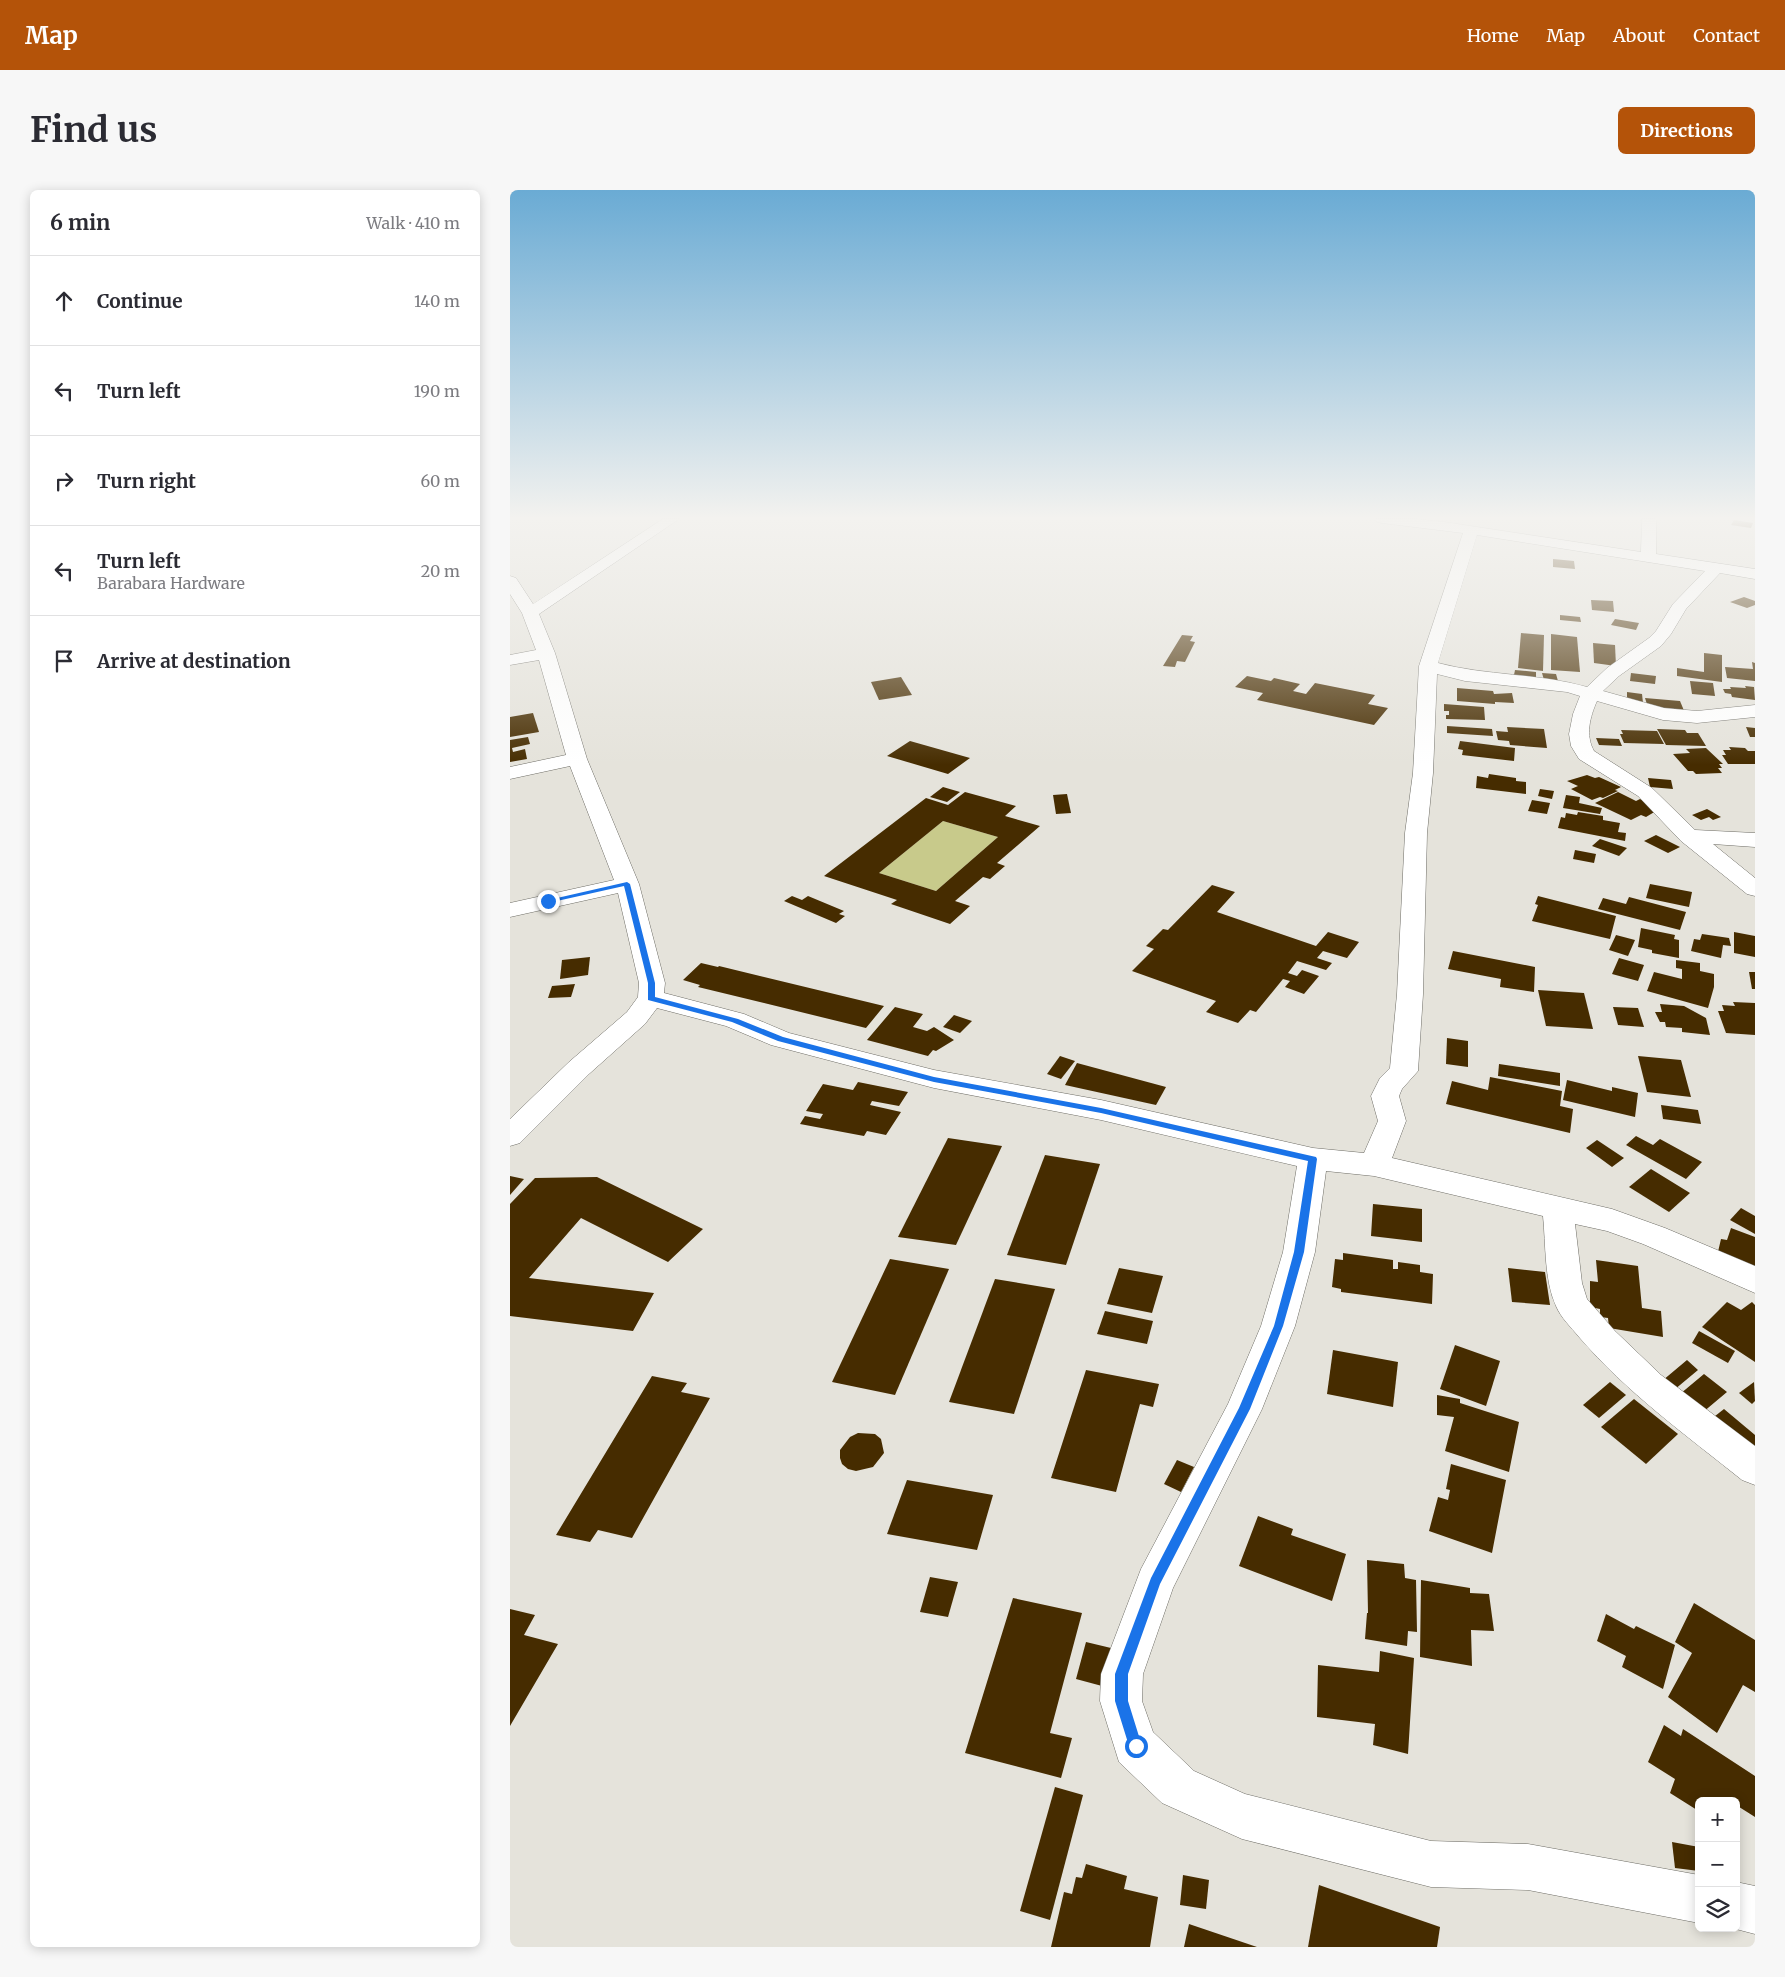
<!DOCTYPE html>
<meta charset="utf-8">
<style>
body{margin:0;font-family:Merriweather,serif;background:#f7f7f7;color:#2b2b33}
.controls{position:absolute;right:15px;bottom:15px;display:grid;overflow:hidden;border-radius:8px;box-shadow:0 2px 12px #0003}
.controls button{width:45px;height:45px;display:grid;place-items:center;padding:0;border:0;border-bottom:1px solid #e1e1e2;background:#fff;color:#2b2b33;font:25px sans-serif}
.stop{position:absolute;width:15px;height:15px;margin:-11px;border:4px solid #1a73e8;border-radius:50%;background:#fff}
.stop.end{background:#1a73e8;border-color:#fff;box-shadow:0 1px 5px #0008}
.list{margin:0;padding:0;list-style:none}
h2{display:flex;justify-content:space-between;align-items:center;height:65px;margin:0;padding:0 20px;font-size:21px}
h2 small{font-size:16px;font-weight:400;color:#7c7c81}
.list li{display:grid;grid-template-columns:32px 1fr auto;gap:15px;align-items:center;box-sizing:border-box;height:90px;padding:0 20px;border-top:1px solid #e1e1e2}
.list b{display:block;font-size:19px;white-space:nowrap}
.list p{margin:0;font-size:16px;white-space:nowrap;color:#7c7c81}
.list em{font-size:16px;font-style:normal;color:#7c7c81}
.icon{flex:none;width:28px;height:28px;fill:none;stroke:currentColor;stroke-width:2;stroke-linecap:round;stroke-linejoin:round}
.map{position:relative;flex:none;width:1245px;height:1757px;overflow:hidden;border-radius:8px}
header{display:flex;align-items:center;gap:30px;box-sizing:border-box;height:70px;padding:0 25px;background:#b45309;color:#fff}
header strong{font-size:24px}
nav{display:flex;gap:28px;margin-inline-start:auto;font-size:18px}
.intro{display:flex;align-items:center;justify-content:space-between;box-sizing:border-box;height:120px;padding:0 30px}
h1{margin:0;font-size:35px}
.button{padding:12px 22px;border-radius:8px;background:#b45309;color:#fff;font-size:18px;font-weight:700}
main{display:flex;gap:30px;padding:0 30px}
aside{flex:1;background:#fff;border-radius:8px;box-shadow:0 2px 12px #0003}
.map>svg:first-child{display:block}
.green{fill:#c8ca8b}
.building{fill:#462c00;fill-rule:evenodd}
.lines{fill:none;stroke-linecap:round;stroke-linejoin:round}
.minor-casing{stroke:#6e6d66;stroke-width:1}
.minor{fill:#fff;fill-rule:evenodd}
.route{fill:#1a73e8}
</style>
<header>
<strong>Map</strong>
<nav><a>Home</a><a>Map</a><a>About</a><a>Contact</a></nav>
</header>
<div class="intro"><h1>Find us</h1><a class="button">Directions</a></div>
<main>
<aside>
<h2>6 min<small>Walk · 410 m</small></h2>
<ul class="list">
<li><svg class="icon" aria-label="ahead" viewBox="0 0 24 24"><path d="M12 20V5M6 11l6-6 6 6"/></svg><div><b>Continue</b></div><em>140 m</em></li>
<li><svg class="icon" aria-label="left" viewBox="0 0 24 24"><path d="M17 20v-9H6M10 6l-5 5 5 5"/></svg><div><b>Turn left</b></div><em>190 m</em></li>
<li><svg class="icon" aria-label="right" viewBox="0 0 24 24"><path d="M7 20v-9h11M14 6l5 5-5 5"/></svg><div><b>Turn right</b></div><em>60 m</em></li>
<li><svg class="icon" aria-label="left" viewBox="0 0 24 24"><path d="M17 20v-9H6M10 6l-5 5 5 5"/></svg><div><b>Turn left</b><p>Barabara Hardware</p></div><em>20 m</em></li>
<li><svg class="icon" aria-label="arrive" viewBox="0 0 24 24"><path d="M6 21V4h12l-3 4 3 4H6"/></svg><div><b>Arrive at destination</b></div></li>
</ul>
</aside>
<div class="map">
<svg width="1245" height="1757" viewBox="0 0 1245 1757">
<rect width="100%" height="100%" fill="#e5e3db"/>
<!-- green -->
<polygon class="green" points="433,631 488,647 426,701 369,683"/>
<!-- building -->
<g class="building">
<polygon points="1224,330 1243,333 1241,338 1221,335"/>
<polygon points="1043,369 1064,371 1065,379 1043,377"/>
<polygon points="1234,407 1245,411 1245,415 1237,418 1220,412"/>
<polygon points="1081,410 1103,411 1104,422 1082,420"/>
<polygon points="1050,425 1070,427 1071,432 1050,430"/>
<polygon points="1105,429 1129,433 1126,440 1101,435"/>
<polygon points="1011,443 1034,445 1033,481 1008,478"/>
<polygon points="1041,444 1067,447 1070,482 1041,480"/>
<polygon points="672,445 683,446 680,451 685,452 675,472 667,471 665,477 653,476"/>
<polygon points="1083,453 1105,455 1106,476 1084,473"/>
<polygon points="1194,463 1212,465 1212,492 1167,486 1167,478 1194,482"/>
<polygon points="1242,472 1245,473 1245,491 1217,488 1215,477 1243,479"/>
<polygon points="1005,480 1026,482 1026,488 1004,485"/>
<polygon points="1032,483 1046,484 1048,491 1034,490"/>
<polygon points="1121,483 1146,486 1145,494 1120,491"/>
<polygon points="737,486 761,491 764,488 790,494 783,501 796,504 805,493 865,505 858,514 878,518 864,535 747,510 753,503 725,497"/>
<polygon points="391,487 402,505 369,510 361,492"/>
<polygon points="1180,491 1203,493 1205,506 1182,504"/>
<polygon points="1235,496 1244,497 1245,510 1222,507 1221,504 1215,503 1213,499 1221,499 1220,497 1236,498"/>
<polygon points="947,498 983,501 984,504 1002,503 1004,513 985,512 985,514 947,511"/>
<polygon points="1117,502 1132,504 1133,513 1117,512"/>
<polygon points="1135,508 1170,511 1175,523 1139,521"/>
<polygon points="934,514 974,517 975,530 936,529 936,525 939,525 939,521 934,521"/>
<polygon points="23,523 29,542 0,547 0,527"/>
<polygon points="937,536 982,539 983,546 937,543"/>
<polygon points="997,537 1034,539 1037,558 1000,555 999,551 988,550 986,541 998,542"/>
<polygon points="1236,537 1245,538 1245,547 1240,547"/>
<polygon points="1147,539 1175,540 1177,543 1188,543 1196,556 1156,555"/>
<polygon points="1111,540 1147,541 1154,554 1114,553 1110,544 1113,544"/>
<polygon points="18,547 20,554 2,558 3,562 15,559 17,569 0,572 0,550"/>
<polygon points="1086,548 1109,549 1112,556 1089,555"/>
<polygon points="400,551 460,568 438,584 377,566"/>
<polygon points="950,551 1005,558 1004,571 952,565 953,560 948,559"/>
<polygon points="1219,557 1235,558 1238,561 1245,561 1245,574 1218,574 1212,565 1216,565 1213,560 1221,560"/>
<polygon points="1196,558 1213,574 1209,574 1212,578 1208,578 1212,583 1186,584 1183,581 1178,581 1163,564 1180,563 1176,559"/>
<polygon points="979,584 1006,588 1006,591 1016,592 1016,604 966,598 967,586 978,588"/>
<polygon points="1077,585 1085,588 1089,587 1111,597 1105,600 1108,601 1093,608 1090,607 1082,610 1061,599 1068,596 1057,591"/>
<polygon points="1138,588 1161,590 1163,599 1140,597"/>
<polygon points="433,597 450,602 437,612 420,607"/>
<polygon points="1030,599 1044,601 1042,609 1028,606"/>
<path d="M455 602 506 616 495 626 530 636 487 673 495 676 480 689 473 687 445 711 460 716 440 734 381 714 387 710 314 686 416 608 438 615ZM433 631 488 647 426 701 369 683Z"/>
<polygon points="1108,602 1126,611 1130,609 1151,618 1136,627 1131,625 1121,630 1085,613"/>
<polygon points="557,604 561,623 546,624 543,605"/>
<polygon points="1056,605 1070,607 1069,613 1092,618 1090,624 1053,618"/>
<polygon points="1022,610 1040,613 1037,624 1018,621"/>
<polygon points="1197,619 1211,627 1203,630 1199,627 1191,630 1182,625"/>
<polygon points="1068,622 1093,626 1093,630 1110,633 1108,642 1116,643 1115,651 1048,638 1051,627 1055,628 1056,623 1067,625"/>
<polygon points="1146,645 1170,657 1158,663 1134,651"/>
<polygon points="1090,649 1117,658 1109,666 1082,656"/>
<polygon points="1065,660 1086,664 1084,673 1063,669"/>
<polygon points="1140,694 1182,702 1179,717 1136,708"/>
<polygon points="702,695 725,702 707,722 806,756 818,742 849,752 837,768 813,761 807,768 822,773 816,780 787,771 778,783 787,786 792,780 809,786 794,804 775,797 780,791 773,789 746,822 740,820 728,833 696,822 706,811 622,781 644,759 636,756 653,739 658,740"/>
<polygon points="282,706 292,710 298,706 334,721 329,724 335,726 326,733 274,711"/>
<polygon points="1028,706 1106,726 1100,749 1022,731 1028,715 1025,714"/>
<polygon points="1119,707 1176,722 1170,740 1088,719 1093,708 1116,714"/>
<polygon points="1131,738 1165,745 1164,749 1169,750 1169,768 1142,763 1142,760 1128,757"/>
<polygon points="1224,742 1245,746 1245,767 1224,763"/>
<polygon points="1192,744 1219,748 1221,756 1213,755 1211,768 1181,761 1184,749 1190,750"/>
<polygon points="1106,745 1125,750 1118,766 1099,760"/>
<polygon points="943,761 1025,777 1024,802 990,797 991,789 938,779"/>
<polygon points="80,767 78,785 50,789 52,770"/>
<polygon points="1109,768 1134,775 1128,791 1102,784"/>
<polygon points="1166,770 1190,773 1190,781 1204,784 1204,797 1198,818 1137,801 1144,782 1172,789 1172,779 1166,778"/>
<polygon points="191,773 208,777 209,776 374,816 356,838 188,797 190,795 173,790"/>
<polygon points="1239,782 1245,782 1245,799 1242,799"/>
<polygon points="65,794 61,807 38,808 42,796"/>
<polygon points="1028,800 1074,803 1083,839 1036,836"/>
<polygon points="1223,812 1245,813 1245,845 1216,843 1208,821 1214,821 1212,815 1225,816"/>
<polygon points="1150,814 1174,816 1196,828 1200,845 1172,842 1172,838 1156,837 1155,832 1150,832 1145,822 1152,822"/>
<polygon points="385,817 413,824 403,837 417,841 424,837 444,850 426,861 423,860 418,866 357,850"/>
<polygon points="1103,817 1128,818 1134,837 1108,835"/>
<polygon points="444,825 462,831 450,843 433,837"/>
<polygon points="937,848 958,851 958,877 936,874"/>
<polygon points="550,866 565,871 551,889 537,884"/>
<polygon points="1128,866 1171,870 1181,907 1137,902"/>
<polygon points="567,873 656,897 646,915 555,895"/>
<polygon points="989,874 1050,883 1050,896 988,886"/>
<polygon points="980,887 1052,901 1050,916 1063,919 1060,943 936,914 942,891 978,900"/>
<polygon points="1057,890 1102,901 1102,897 1128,903 1125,927 1053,910"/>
<polygon points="348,892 398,902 389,916 362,911 360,915 391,922 376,945 357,941 354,946 290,934 295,926 310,929 313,924 296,921 313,894 343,900"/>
<polygon points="1151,915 1188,920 1191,934 1153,929"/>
<polygon points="1126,946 1143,955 1150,949 1192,972 1176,989 1116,955"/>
<polygon points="438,948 492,956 446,1055 388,1047"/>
<polygon points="1087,950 1114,968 1102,977 1076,958"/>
<polygon points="535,965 590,974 556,1075 497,1065"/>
<polygon points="1141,979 1180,1003 1159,1022 1119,997"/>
<polygon points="0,986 14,989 0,1005"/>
<polygon points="87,987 193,1039 158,1072 71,1028 19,1088 144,1103 123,1141 0,1126 0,1014 25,988"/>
<polygon points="863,1014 912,1019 912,1052 861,1046"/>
<polygon points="1231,1018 1245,1026 1245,1044 1220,1030"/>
<polygon points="1221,1038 1245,1047 1245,1079 1207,1066 1211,1049 1217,1050"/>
<polygon points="833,1063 883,1070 883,1079 888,1079 888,1072 910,1075 910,1082 923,1084 922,1114 831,1102 831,1099 822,1097 825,1069 833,1070"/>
<polygon points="380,1069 439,1079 385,1205 322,1192"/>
<polygon points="1086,1070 1128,1076 1132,1118 1151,1121 1153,1147 1099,1138 1098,1128 1090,1127 1090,1119 1080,1117 1080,1091 1088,1092"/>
<polygon points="609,1078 653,1086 642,1123 597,1114"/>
<polygon points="998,1078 1035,1082 1040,1115 1002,1112"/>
<polygon points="485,1089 545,1099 504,1224 439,1212"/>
<polygon points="1217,1112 1231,1120 1242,1112 1245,1115 1245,1172 1192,1137"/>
<polygon points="595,1121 643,1131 637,1154 587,1144"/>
<polygon points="1189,1141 1225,1161 1218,1173 1182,1153"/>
<polygon points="945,1155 990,1171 976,1216 930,1199"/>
<polygon points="823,1160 888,1172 883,1217 817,1204"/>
<polygon points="1177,1170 1188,1180 1164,1200 1170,1204 1194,1184 1217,1202 1186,1228 1146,1196"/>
<polygon points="576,1180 649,1194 643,1217 630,1214 606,1302 541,1288"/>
<polygon points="142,1186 177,1193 171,1202 200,1208 122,1348 88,1340 80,1352 46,1345"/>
<polygon points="1100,1192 1116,1205 1089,1228 1073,1215"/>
<polygon points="1244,1192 1245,1211 1242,1214 1229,1203"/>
<polygon points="927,1205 950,1209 950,1213 1009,1232 999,1282 935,1261 944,1227 927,1225"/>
<polygon points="1124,1209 1168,1244 1136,1274 1091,1237"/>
<polygon points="1214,1219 1245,1245 1245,1265 1195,1234"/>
<polygon points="348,1243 365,1244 371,1249 374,1263 363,1277 346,1281 338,1279 332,1274 330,1268 330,1260 340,1247"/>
<polygon points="667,1270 684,1277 671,1302 654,1294"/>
<polygon points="941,1274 996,1290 982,1363 919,1341 928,1307 938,1310 940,1300 936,1299"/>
<polygon points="397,1290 483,1305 467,1360 377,1344"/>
<polygon points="748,1326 783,1339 781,1345 836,1364 822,1411 729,1376"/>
<polygon points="857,1370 894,1374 895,1388 906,1390 907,1442 898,1441 897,1456 855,1449 857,1423 858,1423"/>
<polygon points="420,1387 448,1392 438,1427 410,1422"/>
<polygon points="911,1390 960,1398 960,1403 979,1404 984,1441 961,1440 962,1476 910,1467"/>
<polygon points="503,1408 572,1423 540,1543 562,1548 551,1588 455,1563"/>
<polygon points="1184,1413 1245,1450 1245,1502 1233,1495 1207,1543 1158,1507 1182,1463 1165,1452"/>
<polygon points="0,1419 25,1425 14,1445 48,1454 0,1536"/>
<polygon points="1096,1424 1124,1439 1126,1436 1165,1455 1153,1499 1112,1477 1116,1466 1087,1451"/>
<polygon points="576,1452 601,1458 592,1496 566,1489"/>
<polygon points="870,1461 904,1468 898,1564 863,1555 865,1534 807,1527 808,1475 869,1482"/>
<polygon points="1154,1535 1171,1546 1173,1539 1245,1586 1245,1627 1226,1615 1226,1611 1220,1611 1216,1608 1215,1611 1197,1611 1191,1607 1187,1620 1160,1603 1165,1589 1138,1572"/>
<polygon points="545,1597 573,1605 540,1730 510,1721"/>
<polygon points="1162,1652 1189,1657 1189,1681 1165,1678"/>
<polygon points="576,1674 617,1686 614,1699 648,1707 640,1757 541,1757 554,1702 562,1704 566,1687 572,1688"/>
<polygon points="673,1685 699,1690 696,1719 670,1715"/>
<polygon points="809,1695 930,1737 927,1757 798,1757"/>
<polygon points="679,1734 747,1757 674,1757"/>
</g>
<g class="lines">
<!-- minor casing -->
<g class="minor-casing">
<g id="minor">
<path d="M153 329H169L29 424 45 463 77 569 129 694 155 793 154 803 234 824 279 843 424 880 591 910 803 958 854 963 868 931 861 906 870 888 880 878 887 804 895 643 903 583 909 476 953 343 872 333 867 332 865 329H906L934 332 1131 362 1132 329H1146V364L1245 379V389L1210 383 1176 419 1161 444 1151 456 1109 486 1093 501 1154 518 1187 521 1245 515V527L1187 533 1153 530 1087 511C1080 527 1075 545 1084 561L1142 598 1185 640 1245 643V657L1203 654 1245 688V706L1237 704 1171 651 1128 606 1069 569 1061 556 1059 544 1063 524 1070 506 1057 502 955 491 927 484 923 583 917 643 913 804 908 881 892 899 889 906 896 931 882 968 1102 1019 1155 1038 1245 1076V1103L1133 1054 1097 1041 1065 1034 1072 1093 1077 1109 1105 1141 1151 1185 1245 1256V1295L1232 1290C1176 1245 1116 1202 1069 1147 1061 1137 1051 1128 1046 1116 1034 1090 1036 1055 1033 1026L864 986 816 981 805 1062 785 1136 752 1219 663 1398 633 1484 632 1511 643 1542 684 1581 735 1604 921 1651 1018 1654 1189 1685V1733L1018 1700 921 1697 732 1649 652 1613 609 1572 590 1511 591 1484 631 1379 718 1214 751 1136 773 1062 787 976 591 930 424 898 261 855 216 836 147 818 135 834 79 884 10 953 0 956V929L59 872 117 822 128 807 129 793 108 703 0 727V713L104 690 60 576 0 589V577L56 565 29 470 0 475V465L26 460 12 423 0 404V386L6 388 23 414ZM967 345 1195 381 1163 414 1146 441 1139 448 1097 478 1077 497C1028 483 977 486 928 473Z"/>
<polygon points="1226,1692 1245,1696 1245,1744 1222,1738 1226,1738"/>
</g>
</g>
<!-- minor -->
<use href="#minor" class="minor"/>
</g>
<!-- sky -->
<linearGradient id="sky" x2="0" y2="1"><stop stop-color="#6aabd4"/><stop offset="0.57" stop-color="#f3f2ef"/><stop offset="1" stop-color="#f3f2ef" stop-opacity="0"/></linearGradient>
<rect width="1245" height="575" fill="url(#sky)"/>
<!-- route -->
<polygon class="route" points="117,692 120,694 145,793 145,807 228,829 273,847 424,887 591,918 806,967 807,969 794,1062 773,1136 740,1219 650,1394 618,1484 618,1511 632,1556 630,1560 626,1562 621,1560 619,1556 605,1511 605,1484 641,1388 729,1218 764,1136 784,1062 798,971 591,923 424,892 268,851 222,832 138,810 138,793 114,696 38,713 34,711"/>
</svg>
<div class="controls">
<button>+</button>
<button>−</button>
<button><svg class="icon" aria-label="layers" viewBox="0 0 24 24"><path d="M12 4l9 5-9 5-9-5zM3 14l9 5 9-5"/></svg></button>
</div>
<div class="stop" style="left:626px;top:1556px"></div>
<div class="stop end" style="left:38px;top:711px"></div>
</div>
</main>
